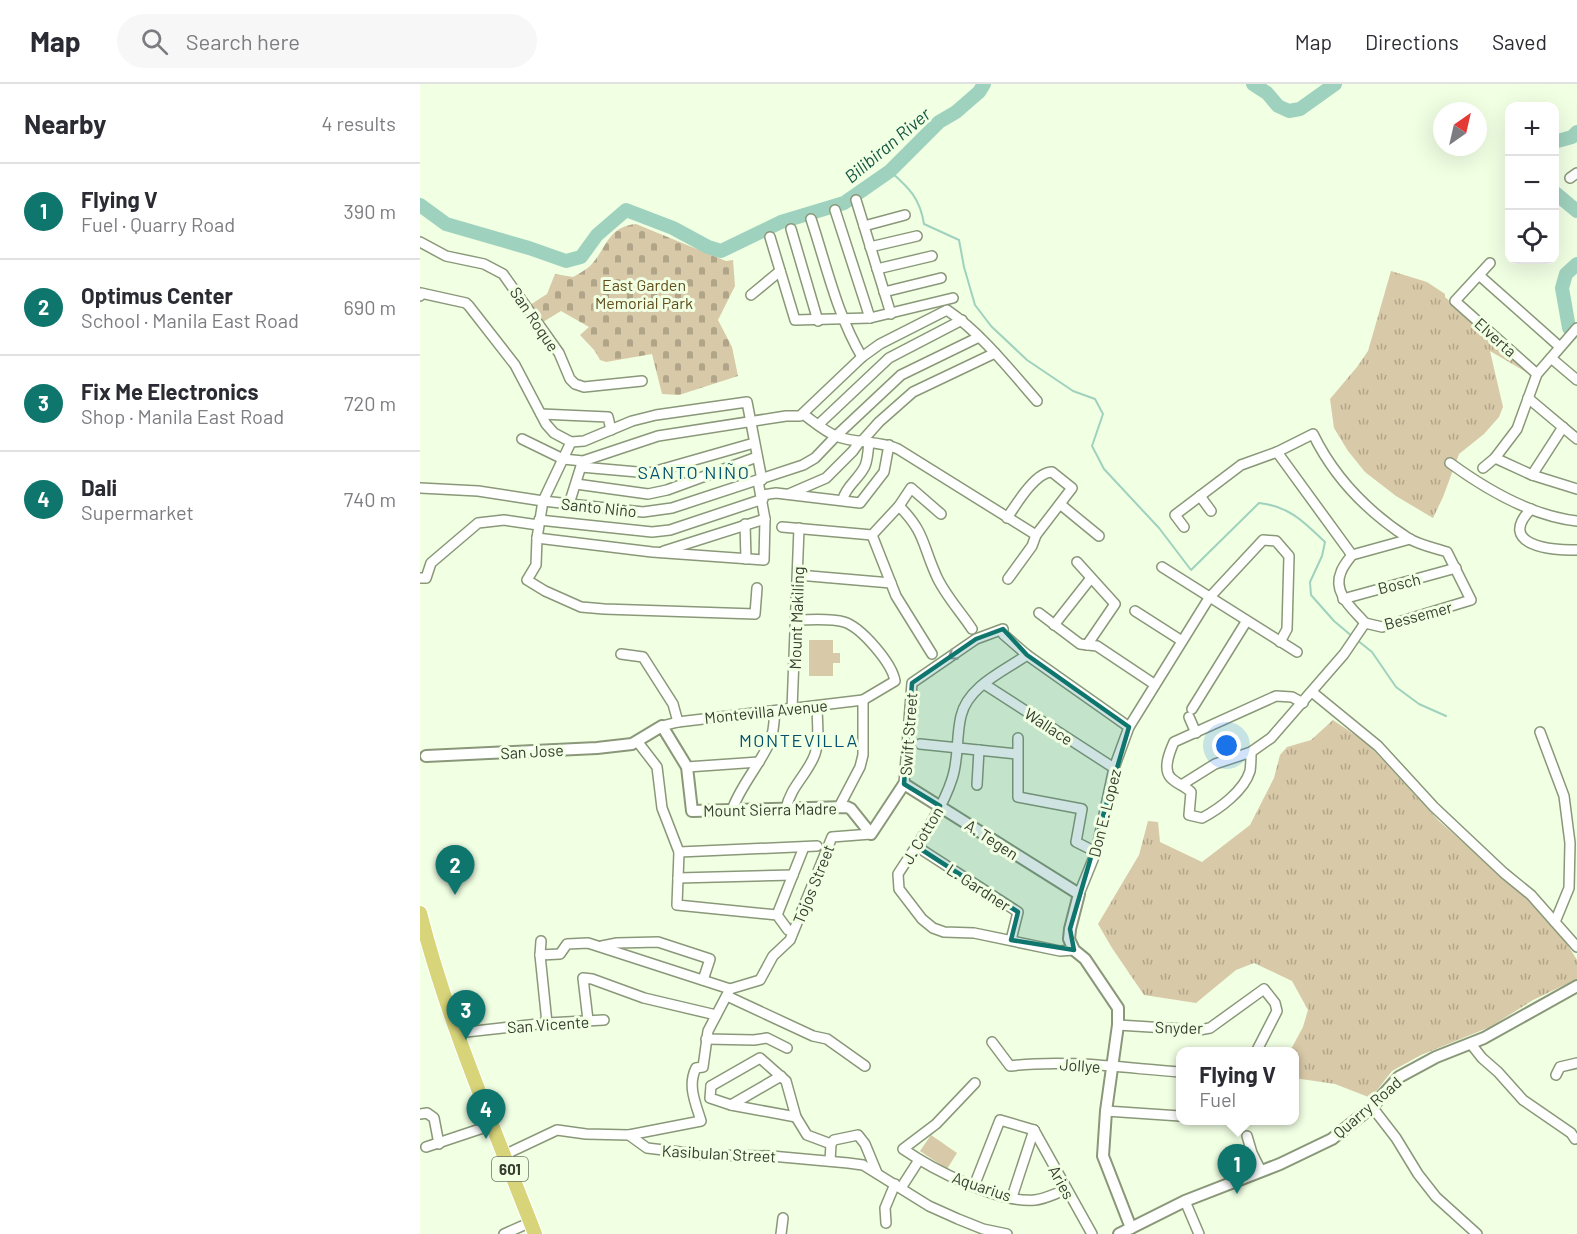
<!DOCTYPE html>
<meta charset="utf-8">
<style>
body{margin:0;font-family:Barlow,sans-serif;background:#f7f7f7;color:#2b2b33}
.controls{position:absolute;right:18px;top:18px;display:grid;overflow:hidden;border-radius:12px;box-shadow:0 6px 24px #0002}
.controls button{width:54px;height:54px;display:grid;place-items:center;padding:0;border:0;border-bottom:2px solid #e1e1e2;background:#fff;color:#2b2b33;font:30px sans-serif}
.compass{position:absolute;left:1013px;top:18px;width:54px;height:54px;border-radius:50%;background:#fff;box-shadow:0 6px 24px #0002;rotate:34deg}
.you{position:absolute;left:807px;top:662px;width:21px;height:21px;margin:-15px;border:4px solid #fff;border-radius:50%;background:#1a73e8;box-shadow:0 0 0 9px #1a73e833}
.badge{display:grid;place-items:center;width:39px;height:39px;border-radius:50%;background:#0f766e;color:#fff;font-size:20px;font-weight:700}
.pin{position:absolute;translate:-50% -50px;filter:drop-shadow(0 2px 3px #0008)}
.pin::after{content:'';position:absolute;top:32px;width:21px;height:18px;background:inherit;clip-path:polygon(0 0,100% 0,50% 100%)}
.popup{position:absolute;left:756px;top:963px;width:123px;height:78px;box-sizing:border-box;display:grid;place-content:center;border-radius:12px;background:#fff;filter:drop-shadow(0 2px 4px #0005);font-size:20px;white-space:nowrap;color:#7c7c81}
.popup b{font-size:22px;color:#2b2b33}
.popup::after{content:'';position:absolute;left:50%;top:100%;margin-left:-12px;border:12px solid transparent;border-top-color:#fff}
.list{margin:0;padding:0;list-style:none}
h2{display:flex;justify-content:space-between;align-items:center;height:78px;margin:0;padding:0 24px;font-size:26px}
h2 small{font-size:20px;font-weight:400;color:#7c7c81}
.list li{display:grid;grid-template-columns:39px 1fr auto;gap:18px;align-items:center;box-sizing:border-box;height:96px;padding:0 24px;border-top:2px solid #e1e1e2}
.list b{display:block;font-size:22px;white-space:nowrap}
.list p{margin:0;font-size:20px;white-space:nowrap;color:#7c7c81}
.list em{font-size:20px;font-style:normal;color:#7c7c81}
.icon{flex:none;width:33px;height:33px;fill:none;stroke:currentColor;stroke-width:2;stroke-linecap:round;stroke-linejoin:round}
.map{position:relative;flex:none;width:1157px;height:1150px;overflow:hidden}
header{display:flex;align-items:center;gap:36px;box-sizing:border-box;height:84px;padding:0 30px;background:#fff;border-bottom:2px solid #e1e1e2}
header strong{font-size:28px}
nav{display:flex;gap:33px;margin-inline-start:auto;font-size:21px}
.search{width:420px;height:54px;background:#f7f7f7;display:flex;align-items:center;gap:15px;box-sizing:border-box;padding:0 21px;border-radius:33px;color:#7c7c81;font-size:22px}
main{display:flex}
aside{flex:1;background:#fff}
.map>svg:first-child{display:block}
.grass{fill:url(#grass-tufts)}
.cemetery{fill:url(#cemetery-stones)}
.pitch{fill:#d8c9a8}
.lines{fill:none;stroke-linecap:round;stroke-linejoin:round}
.stream{stroke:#9fd2be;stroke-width:2}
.river{stroke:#9fd2be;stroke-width:14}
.minor-casing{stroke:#8a9879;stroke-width:12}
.tertiary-casing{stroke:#8a9879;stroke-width:14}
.primary-casing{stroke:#fff;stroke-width:16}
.minor{stroke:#fff;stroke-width:9}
.tertiary{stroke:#fff;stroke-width:10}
.primary{stroke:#d7d479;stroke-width:14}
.oneway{stroke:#9b9e98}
.marked{fill:#0f766e;fill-opacity:0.2;stroke:#0f766e;stroke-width:4.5;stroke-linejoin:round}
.labels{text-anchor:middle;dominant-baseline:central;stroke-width:6;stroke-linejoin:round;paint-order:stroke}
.shield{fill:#f1ffe3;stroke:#6f7766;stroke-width:1.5}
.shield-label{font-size:15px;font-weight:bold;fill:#373d30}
.park-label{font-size:16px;fill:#614d1b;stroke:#f1ffe3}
.street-label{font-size:16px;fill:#373d30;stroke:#f1ffe3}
.water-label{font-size:18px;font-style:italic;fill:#155643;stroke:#f1ffe3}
.neighbourhood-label{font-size:18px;letter-spacing:1.5px;fill:#04516d;stroke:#f1ffe3}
</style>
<header>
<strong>Map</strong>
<div class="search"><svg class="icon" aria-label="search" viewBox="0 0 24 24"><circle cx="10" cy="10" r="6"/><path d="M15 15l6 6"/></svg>Search here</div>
<nav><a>Map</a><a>Directions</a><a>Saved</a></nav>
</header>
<main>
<aside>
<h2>Nearby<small>4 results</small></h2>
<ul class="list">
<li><span class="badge">1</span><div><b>Flying V</b><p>Fuel · Quarry Road</p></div><em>390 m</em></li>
<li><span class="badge">2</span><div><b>Optimus Center</b><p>School · Manila East Road</p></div><em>690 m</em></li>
<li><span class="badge">3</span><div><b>Fix Me Electronics</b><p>Shop · Manila East Road</p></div><em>720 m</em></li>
<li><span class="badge">4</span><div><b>Dali</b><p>Supermarket</p></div><em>740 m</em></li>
</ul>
</aside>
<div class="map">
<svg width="1157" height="1150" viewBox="0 0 1157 1150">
<defs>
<pattern id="grass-tufts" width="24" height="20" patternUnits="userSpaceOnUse" patternTransform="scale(1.5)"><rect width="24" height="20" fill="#d8c9a8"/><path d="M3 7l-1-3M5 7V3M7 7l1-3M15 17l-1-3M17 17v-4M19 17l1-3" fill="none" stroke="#b0a489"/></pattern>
<pattern id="cemetery-stones" width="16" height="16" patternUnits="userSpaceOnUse" patternTransform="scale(1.5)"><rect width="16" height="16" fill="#d8c9a8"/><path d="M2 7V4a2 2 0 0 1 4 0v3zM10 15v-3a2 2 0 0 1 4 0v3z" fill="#b0a489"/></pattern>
</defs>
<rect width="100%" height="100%" fill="#f1ffe3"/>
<!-- grass -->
<g class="grass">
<polygon points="971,187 1007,198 1025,210 1025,213 1111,291 1070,267 1083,323 1079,333 1064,350 1039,370 1023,413 1013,434 976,412 945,388 928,367 914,344 910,315 937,283 948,267"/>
<polygon points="913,636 947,659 1019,737 1095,804 1111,815 1147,860 1157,876 1157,895 1113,916 1070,943 1001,971 972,987 951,1014 915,1000 874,994 874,968 870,967 883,943 888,926 872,897 834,879 816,886 776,919 724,911 692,864 678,840 719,771 728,737 738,738 740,758 782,778 830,741 854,694 860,671 867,663 891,656"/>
</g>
<!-- cemetery -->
<path class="cemetery" d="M216 140 306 177 313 176 315 202 298 236 312 263 318 292 259 311 242 310 232 270 186 278 180 276 175 267 160 251 169 243 141 227 123 238 110 221 127 210 135 190 153 193C158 190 164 187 169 183 187 166 186 143 216 140Z"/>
<!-- pitch -->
<g class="pitch">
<polygon points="389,556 413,556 413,569 420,569 420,579 413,579 413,592 389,592"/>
<polygon points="511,1051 537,1069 527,1085 500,1067"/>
</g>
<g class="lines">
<!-- stream -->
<g class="stream">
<path d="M470 87C489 104 500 114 504 140L539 156 544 183 555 221 571 242 607 276 653 307 675 315 683 330 672 362 684 385 739 444 771 486 839 419C869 422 884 438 905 458L902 472 890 498 891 511 914 537 933 553"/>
<polyline points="937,556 952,568 976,603 999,620 1026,632"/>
</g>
<!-- river -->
<g class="river">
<polyline points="833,0 847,9 858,22 869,27 880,25 915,0"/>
<polyline points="1134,58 1152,53 1157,48"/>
<polyline points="1134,108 1157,127"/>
<polyline points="0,121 26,140 109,164 146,177 161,173 177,151 206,126 253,144 288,163 301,167 361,138 424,119 470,87 519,38 536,28 559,8 564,0"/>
<polyline points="1149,244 1142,204 1146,190 1157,180"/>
</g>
<!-- minor casing -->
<g class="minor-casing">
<g id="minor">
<polyline points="1150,94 1157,89"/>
<polyline points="436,116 471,230"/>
<polyline points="415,126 450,234"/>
<path d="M391 135C406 180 417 231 442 273"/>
<polyline points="444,142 485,131"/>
<polyline points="371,145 398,237"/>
<polyline points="350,153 375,236 450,234 533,214"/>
<polyline points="0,158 26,172 64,180 83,190 139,269 150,295 155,300 164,303 222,297"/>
<polyline points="450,163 497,152"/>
<polyline points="1070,179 1035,217 1117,290"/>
<polyline points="457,185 512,172"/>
<polyline points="1060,192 1140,263"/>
<polyline points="464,208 521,194"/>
<polyline points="331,211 360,187"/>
<polyline points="0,212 1,209 46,219 49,222 95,281 126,340 134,349 151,358 164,357 212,337 236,331 327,318 342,396"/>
<polyline points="1131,274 1157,296"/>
<polyline points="1108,314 1157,355"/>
<polyline points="121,330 188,333 191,346"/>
<path d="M383 330C393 337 404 347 416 352 436 360 458 356 478 365L616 451"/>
<polyline points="398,341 469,274 542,236"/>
<path d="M102 355 143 375 163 377 238 352 366 332H380L442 273 460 260 527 226C562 250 589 285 617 317"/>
<polyline points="442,357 459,338 493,308 575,269"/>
<polyline points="151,358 123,417 117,454 116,481 107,496 125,507 161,523 184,525 335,530 337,504"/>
<polyline points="857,368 932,471"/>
<polyline points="1075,374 1112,391 1157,405"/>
<path d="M1030 379C1067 406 1111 432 1157 437"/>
<polyline points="161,383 229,389 334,359"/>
<polyline points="1063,384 1075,374 1097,345 1117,290 1157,244"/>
<polyline points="1112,391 1143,343"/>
<polyline points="156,400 228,410 247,406 337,373"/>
<polyline points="0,404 58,407 123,417 223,428 252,424 383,381 395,374 416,352 481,291 559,253"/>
<polyline points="369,410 406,394 433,367 440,357"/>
<polyline points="342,411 356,409 440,419 464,388 469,361"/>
<polyline points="780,412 791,427"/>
<path d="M423 415C426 402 439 395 445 382 448 375 448 366 449 358"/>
<polyline points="149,420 162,379"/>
<polyline points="640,420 679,452"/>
<path d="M479 422C505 448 502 460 516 491 524 510 541 528 552 545"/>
<path d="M1111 425C1076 461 1132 467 1157 466"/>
<path d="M587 434C596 421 615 388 632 388L652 404 616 451 612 462 588 495"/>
<polyline points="119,436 232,448 250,446 343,415"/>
<polyline points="325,440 326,475"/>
<polyline points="362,443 452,451 479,422 491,404 521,430"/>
<path d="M764 443 755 431 821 381 857 368 893 350C914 393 948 428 988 454 999 461 1015 464 1027 468L1051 516 962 543 945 539"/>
<polyline points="452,451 476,512 512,570"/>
<polyline points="117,454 232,468 344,476 345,435 338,397"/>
<polyline points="244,467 345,435"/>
<polyline points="657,478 695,520 667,561"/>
<polyline points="742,483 877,568"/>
<polyline points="378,491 471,499"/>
<polyline points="0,494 6,494 11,479 58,439 84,436 118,441"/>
<polyline points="923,515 1036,484"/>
<polyline points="715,527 762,557"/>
<polyline points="619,529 660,560 677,562 734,600"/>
<path d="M945 539C933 525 912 509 921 488 923 482 928 476 932 471L990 455"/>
<polyline points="634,541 671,494"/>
<polyline points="201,570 223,573 253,620 258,638"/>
<path d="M607 571C584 587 548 602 541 632 536 652 539 675 532 695 522 727 496 762 478 790L479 805 502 835 513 844 524 848 554 849 640 867 654 866"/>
<polyline points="564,600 694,684"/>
<polyline points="892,608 958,662 1014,723 1084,789 1111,811 1157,863"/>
<polyline points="372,625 379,444"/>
<polyline points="772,625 826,538"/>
<polyline points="769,633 776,649"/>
<path d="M242 642 258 638 443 616 475 597C472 579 441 543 424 538 410 534 391 536 376 536"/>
<polyline points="1120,648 1144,712 1150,759 1149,804 1135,838"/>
<polyline points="598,654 598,713 662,725 656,758 676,768"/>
<polyline points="217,657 237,683 242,724 259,768 257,821 357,831 368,846"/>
<polyline points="500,660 597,670"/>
<path d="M831 668C831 674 831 681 830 687 824 707 799 725 782 734L769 731 771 708C765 702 757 700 751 694 742 685 750 667 754 658L856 612 872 613 883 619"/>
<polyline points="267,683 339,678"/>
<polyline points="484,700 492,599 556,555 583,545 583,550 607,571 709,643"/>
<polyline points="763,700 795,680 831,668 851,654 924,570 945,539"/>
<polyline points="557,701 559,666"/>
<polyline points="419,723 440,683 443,671 443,616"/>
<path d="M366 725C370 703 388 690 395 670 400 655 397 637 397 622"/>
<path d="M312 726C321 700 341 680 351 655 354 646 354 636 355 627"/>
<polyline points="496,762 598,828 591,856"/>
<polyline points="259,768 397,762"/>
<polyline points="258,794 373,791"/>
<polyline points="659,810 676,768 694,684 709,643 789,514 843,456 856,457 869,472 867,545 860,558"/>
<polyline points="357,831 384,763"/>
<polyline points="121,857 120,871 127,939"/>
<polyline points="182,862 197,859 238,858 290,875 283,896"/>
<polyline points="120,871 140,870 147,860 168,859 310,905"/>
<polyline points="307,912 393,952 407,955 445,982"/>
<polyline points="168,936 163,894 172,895 224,914 296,931"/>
<polyline points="698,941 779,946 790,944 844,905 855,919 857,927 836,968"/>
<polyline points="37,949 127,939 184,936"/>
<polyline points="286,955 334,956 347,954 367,964"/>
<path d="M572 958 590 982C646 975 704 984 760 988"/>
<polyline points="1051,960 1062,974 1078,988 1103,1016 1151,1049 1155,1055"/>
<polyline points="1136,991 1140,983 1157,979"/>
<path d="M555 999 516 1040 483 1065C512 1085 579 1120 615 1116 625 1115 636 1109 646 1106"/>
<polyline points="291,1002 340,974 366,997 376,1033 387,1051 411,1060"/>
<polyline points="291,1002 290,1014 311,1021 376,1033"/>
<polyline points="311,1021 361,992"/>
<polyline points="952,1023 976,1054 998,1090 1016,1113 1057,1150"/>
<polyline points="686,1027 760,1032"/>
<polyline points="0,1030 7,1029 14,1034 19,1060"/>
<polyline points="614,1046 672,1150"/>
<path d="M209 1051 281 1037C276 1020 267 1002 276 984L283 983 288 947 310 905 340 896 353 872 370 856 412 753 451 750"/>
<polyline points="827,1052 832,1069 841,1087"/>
<polyline points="6,1063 72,1041"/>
<polyline points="84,1071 137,1046 166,1050 209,1051 227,1064 285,1071 351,1072 428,1079 443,1081 509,1122 538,1135 563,1145 587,1150"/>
<polyline points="410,1077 411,1060 414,1056 438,1051 445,1060 457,1089"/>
<polyline points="554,1102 580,1036 614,1046"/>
<polyline points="481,1104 499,1076"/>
<polyline points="592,1113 614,1046"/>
<polyline points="765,1117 779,1150"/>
<polyline points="466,1139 465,1124 475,1100"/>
<polyline points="84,1150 111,1138"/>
<polyline points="361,1150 363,1134"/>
</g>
</g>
<!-- tertiary casing -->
<g class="tertiary-casing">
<g id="tertiary">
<polyline points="6,672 177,664 212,660 242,642 267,683 272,727 427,723 431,725 451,750 484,700 659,810 650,845 649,855 654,866 665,875 698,924 698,941 686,1027 683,1072 711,1144"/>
<polyline points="699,1150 765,1117 860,1080 912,1055 952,1023 979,993 1016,973 1064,954 1157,902"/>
</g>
</g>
<!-- primary casing -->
<g class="primary-casing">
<path id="primary" d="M0 829C28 939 74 1044 115 1150"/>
</g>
<!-- minor -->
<use href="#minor" class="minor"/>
<!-- tertiary -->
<use href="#tertiary" class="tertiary"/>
<!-- primary -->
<use href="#primary" class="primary"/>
</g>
<!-- one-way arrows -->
<defs><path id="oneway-chevron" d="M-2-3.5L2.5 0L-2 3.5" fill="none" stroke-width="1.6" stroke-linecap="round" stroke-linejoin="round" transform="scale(1.5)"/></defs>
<use class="oneway" href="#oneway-chevron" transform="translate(532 572) rotate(146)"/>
<!-- marked area -->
<path class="marked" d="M583 545 607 571 709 643 650 845 654 866 591 856 598 828 496 762 520 722 484 700 492 599 556 555Z"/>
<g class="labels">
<!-- shield labels -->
<rect class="shield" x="72" y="1073" width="36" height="24" rx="4.5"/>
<g class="shield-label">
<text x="90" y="1085">601</text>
</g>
<!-- park labels -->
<g class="park-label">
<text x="224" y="200">East Garden<tspan x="224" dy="18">Memorial Park</tspan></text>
</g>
<!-- street labels -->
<g class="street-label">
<text transform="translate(115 235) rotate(56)">San Roque</text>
<text transform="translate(1076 253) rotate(42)">Elverta</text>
<text transform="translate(179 423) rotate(6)">Santo Niño</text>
<text transform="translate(979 499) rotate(-14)">Bosch</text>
<text transform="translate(998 531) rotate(-15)">Bessemer</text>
<text transform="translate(376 534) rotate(-88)">Mount Makiling</text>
<text transform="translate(346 627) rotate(-6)">Montevilla Avenue</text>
<text transform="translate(629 642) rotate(33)">Wallace</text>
<text transform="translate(488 650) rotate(-86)">Swift Street</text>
<text transform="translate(112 667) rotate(-3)">San Jose</text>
<text transform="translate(350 725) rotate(-1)">Mount Sierra Madre</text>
<text transform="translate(684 729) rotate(-76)">Don E. Lopez</text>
<text transform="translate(502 751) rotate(-59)">J. Cotton</text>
<text transform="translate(572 755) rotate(33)">A. Tegen</text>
<text transform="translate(393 800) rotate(-68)">Tojos Street</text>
<text transform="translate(559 803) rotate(33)">L. Gardner</text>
<text transform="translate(128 940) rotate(-4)">San Vicente</text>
<text transform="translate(759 943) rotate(1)">Snyder</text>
<text transform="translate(660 981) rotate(4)">Jollye</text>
<text transform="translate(947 1023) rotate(-41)">Quarry Road</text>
<text transform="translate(299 1069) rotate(3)">Kasibulan Street</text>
<text transform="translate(642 1098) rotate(61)">Aries</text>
<text transform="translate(562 1102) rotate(19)">Aquarius</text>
</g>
<!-- water labels -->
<g class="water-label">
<text transform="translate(467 61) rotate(-40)">Bilibiran River</text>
</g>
<!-- neighbourhood labels -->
<g class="neighbourhood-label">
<text x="274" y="388">SANTO NIÑO</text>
<text x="379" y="656">MONTEVILLA</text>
</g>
</g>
</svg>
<div class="controls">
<button>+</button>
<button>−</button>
<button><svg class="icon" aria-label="locate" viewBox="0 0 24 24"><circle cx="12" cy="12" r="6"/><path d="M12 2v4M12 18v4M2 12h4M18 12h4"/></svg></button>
</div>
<svg class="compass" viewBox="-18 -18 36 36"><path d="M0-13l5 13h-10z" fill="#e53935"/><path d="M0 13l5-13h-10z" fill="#7c7c81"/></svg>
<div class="you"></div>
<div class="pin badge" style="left:817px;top:1110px">1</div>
<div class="popup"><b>Flying V</b>Fuel</div>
<div class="pin badge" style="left:35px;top:811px">2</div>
<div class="pin badge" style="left:46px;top:956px">3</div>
<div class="pin badge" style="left:66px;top:1055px">4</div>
</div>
</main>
